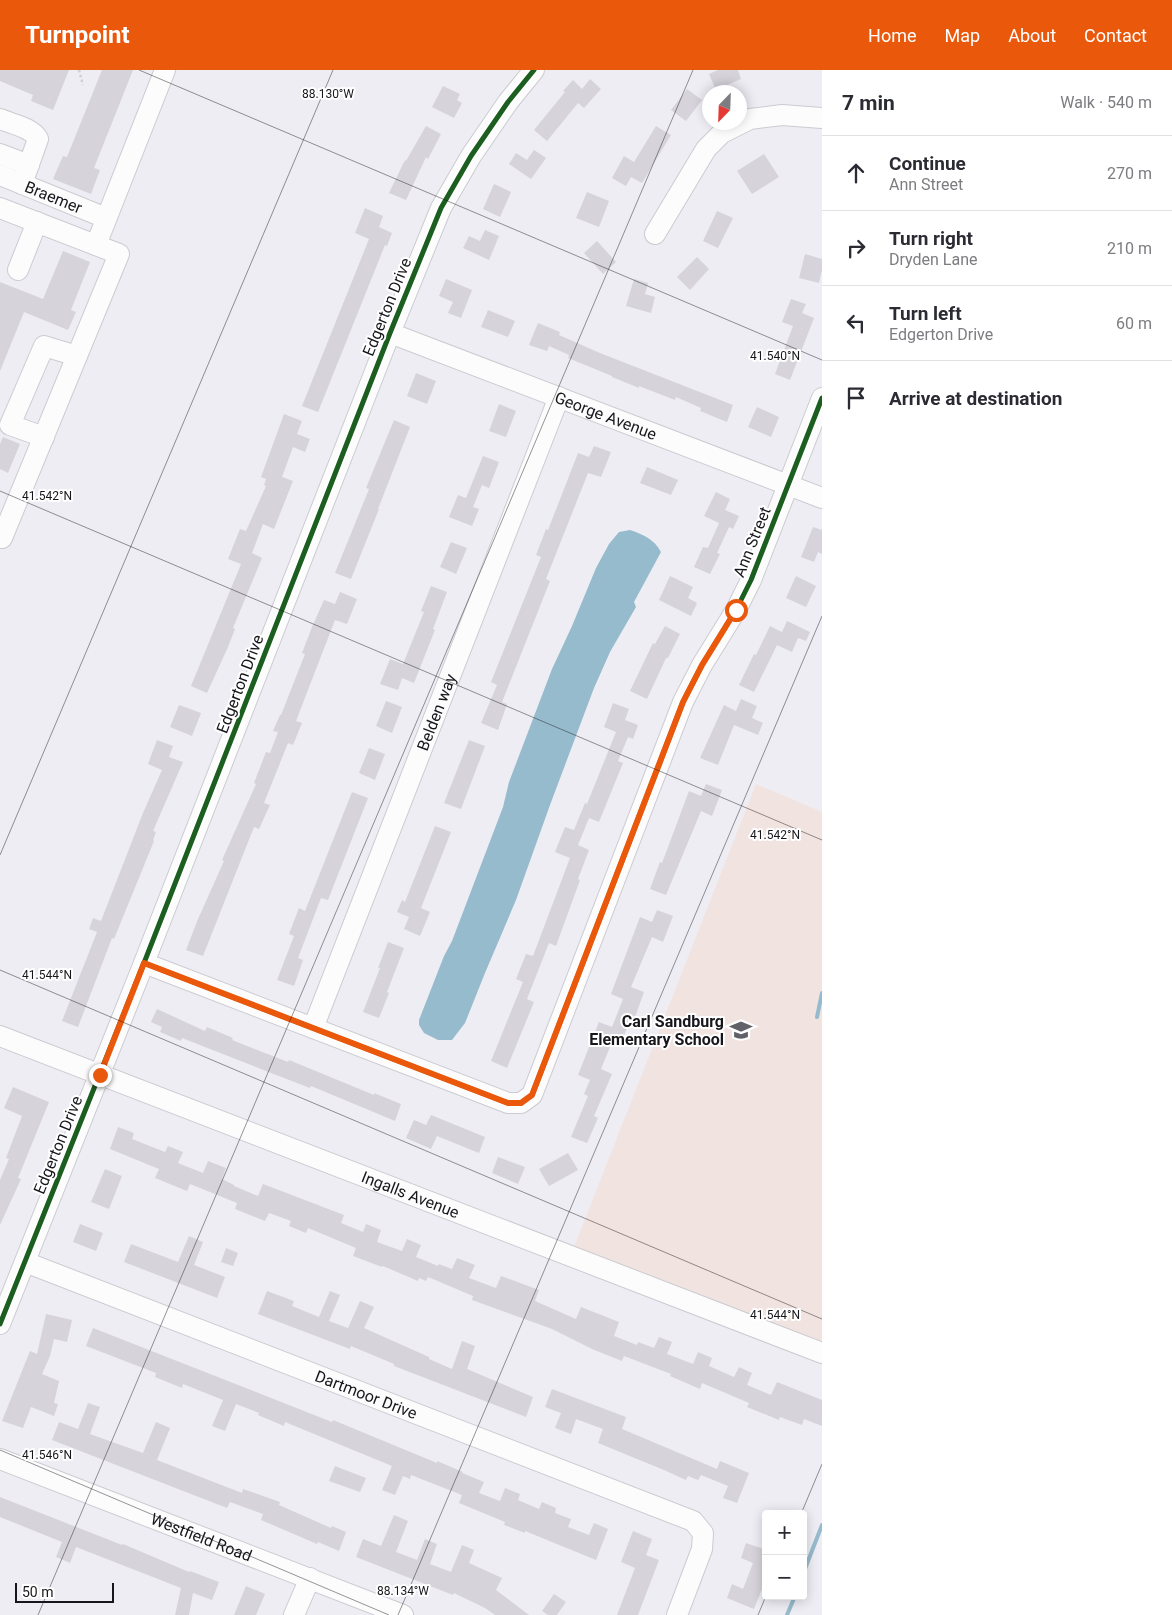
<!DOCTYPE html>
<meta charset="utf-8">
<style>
body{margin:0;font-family:Roboto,sans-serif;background:#f2f2f3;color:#2b2b33}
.controls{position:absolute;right:15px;bottom:15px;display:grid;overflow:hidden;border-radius:5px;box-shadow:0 2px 12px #0003}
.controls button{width:45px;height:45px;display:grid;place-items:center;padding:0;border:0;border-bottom:1px solid #e1e1e2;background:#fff;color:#2b2b33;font:25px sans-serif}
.compass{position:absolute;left:702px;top:15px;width:45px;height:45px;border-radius:50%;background:#fff;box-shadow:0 2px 12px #0003;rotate:203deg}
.scale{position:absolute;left:15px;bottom:12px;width:99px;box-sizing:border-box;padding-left:5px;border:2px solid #17161b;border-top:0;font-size:14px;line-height:18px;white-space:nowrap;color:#17161b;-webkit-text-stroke:4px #fff;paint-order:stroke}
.stop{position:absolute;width:15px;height:15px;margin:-11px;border:4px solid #ea580c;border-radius:50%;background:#fff}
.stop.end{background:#ea580c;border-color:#fff;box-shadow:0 1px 5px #0008}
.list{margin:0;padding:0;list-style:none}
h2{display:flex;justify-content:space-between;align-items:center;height:65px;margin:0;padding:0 20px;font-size:21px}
h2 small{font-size:16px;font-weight:400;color:#7c7c81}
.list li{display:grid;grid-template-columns:32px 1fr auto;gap:15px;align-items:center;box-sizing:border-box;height:75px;padding:0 20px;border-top:1px solid #e1e1e2}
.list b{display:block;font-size:19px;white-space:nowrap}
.list p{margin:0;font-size:16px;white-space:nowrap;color:#7c7c81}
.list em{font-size:16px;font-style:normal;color:#7c7c81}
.icon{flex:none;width:28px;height:28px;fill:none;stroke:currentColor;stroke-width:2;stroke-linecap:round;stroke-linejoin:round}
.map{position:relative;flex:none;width:822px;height:1545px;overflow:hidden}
header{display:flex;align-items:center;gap:30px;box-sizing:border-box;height:70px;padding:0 25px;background:#ea580c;color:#fff}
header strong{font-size:24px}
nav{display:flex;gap:28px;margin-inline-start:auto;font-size:18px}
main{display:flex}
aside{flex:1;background:#fff}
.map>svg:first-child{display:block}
.commercial{fill:#f1e4e0}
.water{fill:#96bbcd}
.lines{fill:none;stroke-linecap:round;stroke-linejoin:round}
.stream{stroke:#96bbcd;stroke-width:4}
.building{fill:#d6d4da}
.minor-casing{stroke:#cccbd1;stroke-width:22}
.path{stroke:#d0cfd2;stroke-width:2.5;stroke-dasharray:2.5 2.5;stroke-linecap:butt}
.minor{stroke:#fcfcfd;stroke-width:20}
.cycleway-casing{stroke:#fff;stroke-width:8}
.cycleway{stroke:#1b5e20;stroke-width:5}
.route{stroke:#ea580c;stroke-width:6}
.ticks{fill:none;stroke:#17161b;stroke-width:1;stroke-opacity:0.45}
.labels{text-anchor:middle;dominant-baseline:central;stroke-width:4;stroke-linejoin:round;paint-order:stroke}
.street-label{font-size:16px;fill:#17161b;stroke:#fff}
.poi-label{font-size:16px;font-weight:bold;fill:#17161b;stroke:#fff;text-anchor:end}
.ticks-label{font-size:12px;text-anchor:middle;fill:#17161b;stroke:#fff;stroke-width:4;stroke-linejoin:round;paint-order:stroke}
</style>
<header>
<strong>Turnpoint</strong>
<nav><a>Home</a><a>Map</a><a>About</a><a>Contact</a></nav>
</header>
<main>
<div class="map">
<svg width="822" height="1545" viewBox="0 0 822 1545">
<rect width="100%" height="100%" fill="#eeedf4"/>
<!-- commercial -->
<polygon class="commercial" points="756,714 822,742 822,1273 574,1177"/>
<!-- water -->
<path class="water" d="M630 460C644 465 654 469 661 482L634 532 636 537 610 582 594 618 550 735 516 830 485 903 465 953 452 970H438L424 963 419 955V950L444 886 452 871 503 737 509 712 552 599 572 556 596 498 609 474 619 462Z"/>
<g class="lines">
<!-- stream -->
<g class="stream">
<polyline points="817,947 822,923"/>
<polyline points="803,1504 822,1455"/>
<polyline points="787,1545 795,1526"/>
</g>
</g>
<!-- building -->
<g class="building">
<polygon points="0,0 69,0 53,40 31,31 33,25 0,11"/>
<polygon points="102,0 133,0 94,98 100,100 91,124 53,109 63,86 67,87"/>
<polygon points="718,0 738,0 741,9 716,20 709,4"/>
<polygon points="590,9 601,19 584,38 578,33 547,71 534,60 565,22 563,21 573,10 582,19"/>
<polygon points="443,16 460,24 457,30 462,33 454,48 432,37"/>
<polygon points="687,19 702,30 686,51 671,40"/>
<polygon points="426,56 441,64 428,89 426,87 406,130 389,123 405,90 406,91"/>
<polygon points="656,56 671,65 642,113 631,107 626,116 612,108 624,86 634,92"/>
<polygon points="534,80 546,88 531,109 509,94 516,83 527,90"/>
<polygon points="764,84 779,107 752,124 737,101"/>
<polygon points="494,114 511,122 500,147 483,139"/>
<polygon points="587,122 609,131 599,157 576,148"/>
<polygon points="365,138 383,146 379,157 392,163 387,176 385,175 318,342 302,336 369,169 355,163"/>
<polygon points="717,141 733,148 718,178 703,171"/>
<polygon points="485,160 499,166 489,190 463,178 469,166 480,171"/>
<polygon points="597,171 616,192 603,204 584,183"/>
<polygon points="63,181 90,192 71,240 76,242 68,260 24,242 0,301 0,212 43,229"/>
<polygon points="805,184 822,189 822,200 819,213 799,208"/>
<polygon points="697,187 709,199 690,220 677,207"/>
<polygon points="446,209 472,220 461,248 448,243 453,232 439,226"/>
<polygon points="634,209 648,213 645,224 655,227 651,243 626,236"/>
<polygon points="791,229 806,234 802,243 814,248 790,310 775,304 793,256 782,252"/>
<polygon points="488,240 515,251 508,267 481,257"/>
<polygon points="538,253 560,262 559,265 600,283 733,335 727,352 700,341 701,338 676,327 675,330 639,316 639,318 612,307 612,306 568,288 569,285 549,276 547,281 529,275"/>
<polygon points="416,303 436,311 427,334 407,326"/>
<polygon points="499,334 516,341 506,367 489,361"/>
<polygon points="757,337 779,347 771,367 748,357"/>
<polygon points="284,344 302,351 297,364 310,369 305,382 293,377 282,407 293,411 274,459 263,454 252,483 262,488 233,558 235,559 228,577 207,623 191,616 241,494 228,489 240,459 246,461 266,416 264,415 266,409 261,407"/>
<polygon points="394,350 410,357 378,439 379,439 351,509 335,503 369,419 366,418"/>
<polygon points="3,367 20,374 8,403 0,399 0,374"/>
<polygon points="594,376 611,382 601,407 588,403 546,509 550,511 502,632 507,634 498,660 481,653 497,615 491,612 541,487 536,485 546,459 548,460 578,383 589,387"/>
<polygon points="483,386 499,392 489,418 482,415 473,437 479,439 472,456 449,447 458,425 466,428"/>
<polygon points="647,397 678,410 671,425 640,413"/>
<polygon points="716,422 730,429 725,440 739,446 733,459 729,457 717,483 720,484 710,504 694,497 703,477 708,478 719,453 704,446"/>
<polygon points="813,457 822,460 822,484 818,482 814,492 801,487"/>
<polygon points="451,472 467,478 456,504 440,497"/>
<polygon points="670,506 693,517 688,528 697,533 691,546 659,530"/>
<polygon points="796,506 816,516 806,537 786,528"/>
<polygon points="431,516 447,522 433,559 435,560 414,613 402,608 398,620 380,614 390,589 403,594 424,542 421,541"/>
<polygon points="340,522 357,529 347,554 335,550 296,651 302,653 293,675 288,673 264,733 270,735 259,759 254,757 203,886 186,880 198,849 224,791 222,790 256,714 254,713 266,682 270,683 278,662 273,661 280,645 281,645 305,584 302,583 312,557 324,530 335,534"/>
<polygon points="787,551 810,562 806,571 798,568 792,582 777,575 754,622 739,615 754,584 756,585 770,556 782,562"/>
<polygon points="665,556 680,564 668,588 666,588 647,629 630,621 653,573 655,574"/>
<polygon points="741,629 757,636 752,648 763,653 758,665 734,655 718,695 700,688 724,635 736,641"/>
<polygon points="386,631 402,637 392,663 376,656"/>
<polygon points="613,633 629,639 625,650 638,655 633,669 628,667 618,691 623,693 599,752 589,748 578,775 589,780 578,809 580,810 556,876 549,873 527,929 534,932 507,998 491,991 523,912 516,909 526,884 533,886 570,788 555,782 565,757 574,760 585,733 587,734 616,662 604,657"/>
<polygon points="179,635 201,643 192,666 170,657"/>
<polygon points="157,670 173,676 169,687 183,692 153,761 156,762 153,770 154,771 114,869 112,868 78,957 62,951 97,862 89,859 93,848 101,851 143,743 162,700 148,694"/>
<polygon points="469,670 485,676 461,739 444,733"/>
<polygon points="369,678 385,684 375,710 359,703"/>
<polygon points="706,714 722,720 712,746 701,741 666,825 650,819 660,792 662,793 689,721 701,726"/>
<polygon points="352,722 368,728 328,830 321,828 298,888 303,890 294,916 277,910 294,866 289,864 299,838 305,841"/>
<polygon points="435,756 451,762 421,838 430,842 420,866 404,859 409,847 397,842 402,830 405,832"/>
<polygon points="657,840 673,846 663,872 652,867 631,917 644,922 635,947 632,946 620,975 612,972 601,999 612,1004 594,1046 598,1048 587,1073 571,1067 588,1026 584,1024 590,1010 578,1005 599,952 612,957 623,929 611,924 640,847 652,852"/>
<polygon points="388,872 404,878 387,922 389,923 379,948 363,942 380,898 378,898"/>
<polygon points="157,939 205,961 207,957 233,968 232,970 288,992 289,990 374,1025 374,1023 401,1034 395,1051 311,1016 310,1018 271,1003 182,968 181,971 160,962 162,957 151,952"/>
<polygon points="13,1017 49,1032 18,1108 21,1109 0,1155 0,1110 9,1089 6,1088 22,1046 4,1038"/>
<polygon points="431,1045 485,1067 479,1083 437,1066 431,1079 406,1068 414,1050 426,1055"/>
<polygon points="118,1057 134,1063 132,1069 165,1082 168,1076 183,1082 178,1093 203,1103 208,1091 226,1098 222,1109 234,1115 234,1116 258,1126 263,1114 344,1145 341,1153 363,1162 366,1154 381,1160 377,1172 402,1181 407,1169 421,1175 416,1187 438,1196 439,1194 452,1199 457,1188 475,1195 469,1208 496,1218 501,1206 539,1220 535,1231 576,1249 581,1237 619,1252 614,1266 637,1275 638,1272 654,1278 659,1267 672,1272 667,1284 693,1294 698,1282 712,1288 709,1296 734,1307 739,1297 752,1303 747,1315 771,1325 777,1312 822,1330 822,1356 804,1349 802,1355 780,1347 779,1350 747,1337 749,1333 702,1313 700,1319 670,1306 671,1304 624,1286 622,1291 592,1279 552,1259 472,1230 473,1226 428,1207 426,1211 419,1208 418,1211 383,1196 382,1197 353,1186 356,1178 308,1158 306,1163 289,1156 291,1151 269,1143 265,1151 235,1139 237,1133 190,1114 187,1121 155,1108 159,1099 110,1079"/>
<polygon points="568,1083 578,1100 549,1116 539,1099"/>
<polygon points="498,1087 525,1097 518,1114 492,1103"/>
<polygon points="105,1099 122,1106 109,1139 91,1132"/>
<polygon points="80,1154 103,1163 96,1181 73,1172"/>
<polygon points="189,1166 203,1172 194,1195 225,1207 217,1228 124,1192 131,1174 178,1192"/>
<polygon points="226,1178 238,1183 233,1196 221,1192"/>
<polygon points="267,1221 294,1231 292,1236 319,1247 330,1221 340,1225 329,1251 348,1258 360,1231 374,1237 364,1258 429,1287 429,1289 452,1299 462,1271 475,1276 467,1299 533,1327 526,1347 394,1296 394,1294 351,1276 350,1279 258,1244"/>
<polygon points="46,1244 72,1250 67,1272 54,1269 50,1286 42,1304 59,1311 54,1333 58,1334 54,1346 31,1337 23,1358 2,1351 30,1281 37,1284"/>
<polygon points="93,1258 332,1352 333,1350 437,1393 437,1391 463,1402 462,1403 484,1412 479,1423 500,1431 505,1418 520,1424 518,1430 539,1439 542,1432 556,1438 555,1443 571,1449 568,1457 589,1465 594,1453 608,1459 596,1490 525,1461 525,1463 504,1455 505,1452 459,1433 462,1425 411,1405 410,1409 403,1406 395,1425 382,1420 392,1396 285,1352 284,1356 258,1345 259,1343 236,1334 225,1361 212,1356 223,1330 183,1314 182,1318 155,1307 156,1303 86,1276"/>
<polygon points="552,1319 626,1347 622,1359 717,1399 720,1391 749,1403 737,1433 723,1428 728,1416 701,1405 698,1410 688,1406 686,1410 664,1400 598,1373 603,1359 576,1349 571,1364 555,1358 561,1343 545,1337"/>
<polygon points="88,1333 100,1337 90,1364 143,1383 156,1352 170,1358 157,1390 242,1423 243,1419 280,1432 279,1435 331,1458 332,1456 346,1462 339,1481 318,1472 317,1474 261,1450 263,1444 230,1432 227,1438 52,1370 59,1352 78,1359"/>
<polygon points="335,1396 366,1408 360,1422 329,1411"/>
<polygon points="0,1427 122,1475 123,1474 189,1502 190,1501 219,1512 212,1530 193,1523 189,1545 175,1545 181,1518 76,1477 70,1493 56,1487 62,1472 0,1447"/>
<polygon points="394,1445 408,1451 396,1482 417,1490 425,1469 437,1474 430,1494 451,1502 462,1475 474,1480 469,1493 502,1508 496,1520 529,1545 495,1545 485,1538 454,1523 453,1525 356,1487 363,1469 381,1476"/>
<polygon points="633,1461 652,1469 646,1485 659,1490 638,1545 617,1545 635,1498 621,1492"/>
<polygon points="746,1473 766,1480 766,1509 754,1539 727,1528 732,1514 743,1519 753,1493 741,1488"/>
<polygon points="246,1516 265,1524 256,1545 234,1545"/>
<polygon points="554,1524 566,1532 557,1545 548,1545 542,1541"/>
</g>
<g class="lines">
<!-- minor casing -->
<g class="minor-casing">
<g id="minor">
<path d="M0 49C12 54 33 58 38 69L22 114"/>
<polyline points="0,84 29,95"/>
<path id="s1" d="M0 105 106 148"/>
<polyline points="0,138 119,184 2,468 0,467"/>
<polyline points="655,164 706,79 722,63 750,49 782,45 822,48"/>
<polyline points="96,175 165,0"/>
<polyline points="18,200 37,152"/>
<path id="s2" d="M390 263 822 428"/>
<polyline points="44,367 10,355 44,276 77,286"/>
<polyline points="144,893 508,1033 521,1033 532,1025 683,632 702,595 736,540 751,510 822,328"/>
<path id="s3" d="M313 958 559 327"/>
<path id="s4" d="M0 966 822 1283"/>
<path id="s5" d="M25 1192 693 1451 703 1463 702 1479 677 1545"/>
<polyline points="0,1254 144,893 390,263 441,138 471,86 508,32 534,0"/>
<path id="s6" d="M0 1389 403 1545"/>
<polyline points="294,1545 310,1508"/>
</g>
</g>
<!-- path -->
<polyline class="path" points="79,0 83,15"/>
<!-- minor -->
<use href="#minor" class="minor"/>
<!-- cycleway casing -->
<g class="cycleway-casing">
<g id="cycleway">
<polyline points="144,893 508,1033 521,1033 532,1025 683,632 702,595 736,540 751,510 822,328"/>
<polyline points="0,1254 144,893 390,263 441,138 471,86 508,32 534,0"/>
</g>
</g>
<!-- cycleway -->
<use href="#cycleway" class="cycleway"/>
</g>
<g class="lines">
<!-- route -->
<polyline class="route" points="100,1005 144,893 508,1033 521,1033 532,1025 683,632 702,595 736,540"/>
</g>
<!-- ticks -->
<path class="ticks" d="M139 0 822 290M0 421 822 770M0 785 333 0M0 900 822 1249M0 1380 389 1545M801 1444 822 1394M38 1545 693 0M398 1545 822 546M758 1545 766 1526"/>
<!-- icons -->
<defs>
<g id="school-bare" transform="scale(1.725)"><path d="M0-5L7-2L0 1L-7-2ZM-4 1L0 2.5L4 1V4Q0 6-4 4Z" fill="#626167" stroke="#fff" stroke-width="2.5" paint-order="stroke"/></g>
</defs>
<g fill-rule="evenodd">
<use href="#school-bare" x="741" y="960"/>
</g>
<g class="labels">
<!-- street labels -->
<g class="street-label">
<text stroke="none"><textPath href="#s1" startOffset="58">Braemer</textPath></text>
<text transform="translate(387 237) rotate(-68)">Edgerton Drive</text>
<text stroke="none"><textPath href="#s2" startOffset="231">George Avenue</textPath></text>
<text transform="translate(752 472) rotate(-68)">Ann Street</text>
<text transform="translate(240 614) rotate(-69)">Edgerton Drive</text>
<text stroke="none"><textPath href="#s3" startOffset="339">Belden way</textPath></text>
<text transform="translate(58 1075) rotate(-68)">Edgerton Drive</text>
<text stroke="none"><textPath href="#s4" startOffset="440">Ingalls Avenue</textPath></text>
<text stroke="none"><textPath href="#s5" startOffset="366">Dartmoor Drive</textPath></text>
<text stroke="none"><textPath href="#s6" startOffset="216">Westfield Road</textPath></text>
</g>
<!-- poi labels -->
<g class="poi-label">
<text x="724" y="951">Carl Sandburg<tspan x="724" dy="18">Elementary School</tspan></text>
</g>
</g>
<g class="ticks-label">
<text x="328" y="28">88.130°W</text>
<text x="775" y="290">41.540°N</text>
<text x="47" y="430">41.542°N</text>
<text x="775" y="769">41.542°N</text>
<text x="47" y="909">41.544°N</text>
<text x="775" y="1249">41.544°N</text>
<text x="47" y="1389">41.546°N</text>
<text x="403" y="1525">88.134°W</text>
</g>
</svg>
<div class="controls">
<button>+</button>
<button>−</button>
</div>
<svg class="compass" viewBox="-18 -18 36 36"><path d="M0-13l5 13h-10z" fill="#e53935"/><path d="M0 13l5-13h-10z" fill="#7c7c81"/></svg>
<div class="scale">50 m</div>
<div class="stop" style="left:736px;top:540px"></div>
<div class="stop end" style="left:100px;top:1005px"></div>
</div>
<aside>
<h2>7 min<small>Walk · 540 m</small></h2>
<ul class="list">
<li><svg class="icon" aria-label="ahead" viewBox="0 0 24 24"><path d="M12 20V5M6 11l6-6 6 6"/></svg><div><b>Continue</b><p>Ann Street</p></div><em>270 m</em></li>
<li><svg class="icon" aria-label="right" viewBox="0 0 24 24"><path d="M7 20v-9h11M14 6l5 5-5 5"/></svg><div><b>Turn right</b><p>Dryden Lane</p></div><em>210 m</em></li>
<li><svg class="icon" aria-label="left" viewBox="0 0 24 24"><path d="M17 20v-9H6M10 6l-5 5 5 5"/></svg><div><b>Turn left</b><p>Edgerton Drive</p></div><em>60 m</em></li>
<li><svg class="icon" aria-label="arrive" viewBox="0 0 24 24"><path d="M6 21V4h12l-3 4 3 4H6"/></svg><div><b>Arrive at destination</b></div></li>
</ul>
</aside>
</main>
